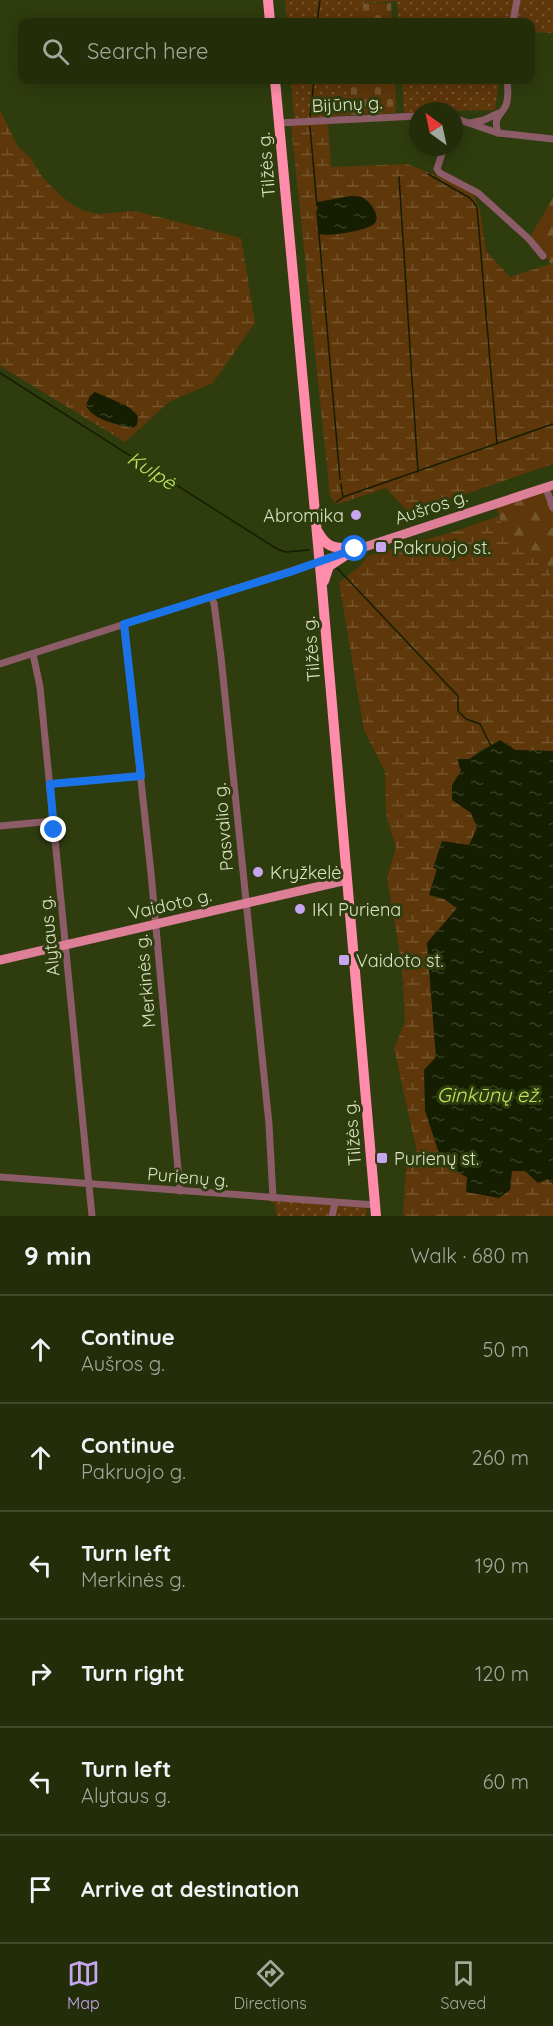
<!DOCTYPE html>
<meta charset="utf-8">
<style>
body{margin:0;font-family:Quicksand,sans-serif;background:#2f3918;color:#f1f3f6}
.compass{position:absolute;left:409px;top:102px;width:54px;height:54px;border-radius:50%;background:#232d0a;box-shadow:0 3px 15px #0003;rotate:327deg}
.stop{position:absolute;width:18px;height:18px;margin:-14px;border:4px solid #1a73e8;border-radius:50%;background:#fff}
.stop.end{background:#1a73e8;border-color:#fff;box-shadow:0 2px 6px #0008}
.list{margin:0;padding:0;list-style:none}
h2{display:flex;justify-content:space-between;align-items:center;height:78px;margin:0;padding:0 24px;font-size:26px}
h2 small{font-size:20px;font-weight:400;color:#a3a89c}
.list li{display:grid;grid-template-columns:39px 1fr auto;gap:18px;align-items:center;box-sizing:border-box;height:108px;padding:0 24px;border-top:2px solid #40492b}
.list b{display:block;font-size:22px;white-space:nowrap}
.list p{margin:0;font-size:20px;white-space:nowrap;color:#a3a89c}
.list em{font-size:20px;font-style:normal;color:#a3a89c}
.icon{flex:none;width:33px;height:33px;fill:none;stroke:currentColor;stroke-width:2;stroke-linecap:round;stroke-linejoin:round}
.map{position:relative;flex:none;width:553px;height:1216px;overflow:hidden}
.search{position:absolute;background:#232d0a;box-shadow:0 3px 15px #0003;left:18px;right:18px;top:18px;height:66px;display:flex;align-items:center;gap:15px;box-sizing:border-box;padding:0 21px;border-radius:12px;color:#a3a89c;font-size:22px}
.sheet{height:726px;background:#232d0a}
nav{display:flex;justify-content:space-around;align-items:center;box-sizing:border-box;height:84px;border-top:2px solid #40492b;background:#232d0a;font-size:16px;color:#a3a89c}
nav a{display:grid;justify-items:center;gap:3px}
nav .on{color:#c6a6f0}
.map>svg:first-child{display:block}
.grass{fill:url(#grass-dots)}
.forest{fill:url(#forest-firs)}
.wetland{fill:url(#wetland-marsh);fill-rule:evenodd}
.cemetery{fill:url(#cemetery-stones)}
.water{fill:url(#water-ripples)}
.lines{fill:none;stroke-linecap:round;stroke-linejoin:round}
.stream{stroke:#151e00;stroke-width:1.5}
.minor{stroke:#8c5c68;stroke-width:7}
.major{stroke:#de7f98;stroke-width:9}
.highway{stroke:#ff8cab;stroke-width:10}
.route{stroke:#1a73e8;stroke-width:8}
.poi-dot{fill:#c6a6f0;stroke:#2f3c0e;stroke-width:2}
.labels{text-anchor:middle;dominant-baseline:central;stroke-width:6;stroke-linejoin:round;paint-order:stroke}
.street-label{font-size:18px;fill:#d9e4c5;stroke:#2f3c0e}
.poi-label{font-size:18px;fill:#d9e4c5;stroke:#2f3c0e;text-anchor:start}
.water-label{font-size:20px;font-style:italic;fill:#bde65b;stroke:#2f3c0e}
</style>
<div class="map">
<svg width="553" height="1216" viewBox="0 0 553 1216">
<defs>
<pattern id="grass-dots" width="8" height="8" patternUnits="userSpaceOnUse" patternTransform="scale(1.5)"><rect width="8" height="8" fill="#5e370b"/><path d="M2 2h.1M6 6h.1" fill="none" stroke="#74542d" stroke-width="1.8" stroke-linecap="round"/></pattern>
<pattern id="forest-firs" width="22" height="20" patternUnits="userSpaceOnUse" patternTransform="scale(1.5)"><rect width="22" height="20" fill="#5e370b"/><path d="M5 1l3.5 6h-7zM16 11l3.5 6h-7z" fill="#74542d"/></pattern>
<pattern id="wetland-marsh" width="20" height="14" patternUnits="userSpaceOnUse" patternTransform="scale(1.5)"><rect width="20" height="14" fill="#5e370b"/><path d="M1 5h8M5 5V1M11 12h8M15 12V8" fill="none" stroke="#74542d"/></pattern>
<pattern id="cemetery-stones" width="16" height="16" patternUnits="userSpaceOnUse" patternTransform="scale(1.5)"><rect width="16" height="16" fill="#5e370b"/><path d="M2 7V4a2 2 0 0 1 4 0v3zM10 15v-3a2 2 0 0 1 4 0v3z" fill="#74542d"/></pattern>
<pattern id="water-ripples" width="26" height="14" patternUnits="userSpaceOnUse" patternTransform="scale(1.5)"><rect width="26" height="14" fill="#151e00"/><path d="M2 4q2-2 4 0t4 0M15 11q2-2 4 0t4 0" fill="none" stroke="#363f24"/></pattern>
</defs>
<rect width="100%" height="100%" fill="#2f3c0e"/>
<!-- grass -->
<g class="grass">
<polygon points="285,0 553,0 553,33 531,32 530,22 399,22 397,1 358,4 358,22 287,22"/>
<polygon points="291,80 348,80 350,115 294,119"/>
<polygon points="402,80 499,80 495,110 418,111 418,113 404,113"/>
<polygon points="273,1198 366,1205 367,1216 277,1216"/>
</g>
<!-- forest -->
<g class="forest">
<polygon points="553,198 553,263 551,264 531,235"/>
<polygon points="545,491 553,515 553,585 550,572 527,545 504,531 496,507"/>
</g>
<!-- wetland -->
<g class="wetland">
<path d="M0 110 18 147 30 157 43 178 61 196 79 209 97 214 135 211 241 238 255 323 213 383 169 402 125 442 0 366ZM95 392 129 407 134 412 133 428C119 425 92 420 86 405Z"/>
<polygon points="328,123 331,167 407,164 448,180 474,195 480,210 486,251 510,277 553,263 553,464 409,513 386,488 338,504 334,502 330,495 291,125"/>
<path d="M499 516 504 531 527 545 550 572 553 585V751L515 750 507 743C475 745 468 761 452 785L471 813 477 828 470 845 437 868 430 895 444 899 457 908 427 943 436 1057 426 1111 443 1164 467 1177 510 1190 511 1171H525L538 1183 548 1179 553 1184V1216H403L406 1167 418 1157 394 1048 405 1022 402 966 387 877 396 848 386 814 385 771 364 730 339 583C348 573 362 569 367 556L453 532Z"/>
</g>
<!-- cemetery -->
<g class="cemetery">
<polygon points="391,3 392,22 358,22 357,4"/>
<polygon points="348,80 395,80 396,113 350,115"/>
</g>
<!-- water -->
<g class="water">
<path d="M351 196C354 196 358 196 361 197 369 199 381 216 375 223 368 231 328 237 319 234L317 202Z"/>
<path d="M95 392 129 407 138 416 137 425 133 428C119 425 92 420 86 405L90 396Z"/>
<polygon points="500,740 515,750 553,751 553,1184 548,1179 538,1183 525,1171 512,1171 510,1190 499,1198 466,1192 467,1177 443,1165 425,1111 424,1070 436,1057 427,943 457,908 444,899 429,895 437,869 433,868 442,841 469,845 477,828 471,813 452,800 452,785 461,771 457,759 469,759"/>
</g>
<g class="lines">
<!-- stream -->
<g class="stream">
<polyline points="317,22 320,0"/>
<polyline points="310,117 314,80"/>
<polyline points="310,127 317,206"/>
<polyline points="428,174 470,198 477,207 497,444"/>
<polyline points="399,177 418,472"/>
<polyline points="317,211 340,479"/>
<polyline points="0,373 277,549 286,552 309,550"/>
<polyline points="343,497 553,424"/>
<polyline points="337,502 343,497 341,484"/>
<polyline points="337,568 458,696 458,711 466,719 480,724 491,746"/>
</g>
<!-- minor -->
<g class="minor">
<polyline points="513,22 517,0"/>
<polyline points="454,118 498,133 553,139"/>
<polyline points="278,123 418,116"/>
<polyline points="470,123 484,120 499,113"/>
<path d="M498 133C493 115 500 118 506 105 509 97 508 88 507 80"/>
<polyline points="444,147 437,169 440,173 478,193 529,239 543,256"/>
<polyline points="546,488 553,508"/>
<polyline points="211,597 214,603 221,657 269,1124 273,1198"/>
<polyline points="124,624 151,873 180,1191"/>
<polyline points="33,654 40,687 92,1216"/>
<polyline points="0,664 319,562"/>
<polyline points="50,784 140,776"/>
<polyline points="0,826 53,821"/>
<polyline points="0,1177 375,1205"/>
<polyline points="332,1216 335,1203"/>
</g>
<!-- major -->
<g class="major">
<polyline points="319,562 553,485"/>
<polyline points="0,960 347,880"/>
</g>
<!-- highway -->
<g class="highway">
<polyline points="268,0 270,22"/>
<polyline points="275,80 322,588 376,1216"/>
<path d="M318 532C328 550 336 547 355 549"/>
<polyline points="324,581 329,566 355,549"/>
</g>
</g>
<g class="lines">
<!-- route -->
<polyline class="route" points="54,830 50,784 141,776 124,624 290,572 355,549"/>
</g>
<!-- markers -->
<g class="poi-dot">
<circle cx="356" cy="515" r="6"/>
<rect x="375" y="541" width="12" height="12" rx="3"/>
<circle cx="258" cy="872" r="6"/>
<circle cx="300" cy="909" r="6"/>
<rect x="338" y="954" width="12" height="12" rx="3"/>
<rect x="376" y="1152" width="12" height="12" rx="3"/>
</g>
<g class="labels">
<!-- street labels -->
<g class="street-label">
<text transform="translate(347 104) rotate(-3)">Bijūnų g.</text>
<text transform="translate(266 165) rotate(-95)">Tilžės g.</text>
<text transform="translate(431 507) rotate(-18)">Aušros g.</text>
<text transform="translate(311 649) rotate(-95)">Tilžės g.</text>
<text transform="translate(223 827) rotate(-95)">Pasvalio g.</text>
<text transform="translate(170 904) rotate(-13)">Vaidoto g.</text>
<text transform="translate(49 936) rotate(-96)">Alytaus g.</text>
<text transform="translate(145 981) rotate(-95)">Merkinės g.</text>
<text transform="translate(352 1133) rotate(-95)">Tilžės g.</text>
<text transform="translate(188 1177) rotate(5)">Purienų g.</text>
</g>
<!-- poi labels -->
<g class="poi-label">
<text x="344" y="515" text-anchor="end">Abromika</text>
<text x="393" y="547">Pakruojo st.</text>
<text x="270" y="872">Kryžkelė</text>
<text x="312" y="909">IKI Puriena</text>
<text x="356" y="960">Vaidoto st.</text>
<text x="394" y="1158">Purienų st.</text>
</g>
<!-- water labels -->
<g class="water-label">
<text transform="translate(152 470) rotate(33)">Kulpė</text>
<text x="489" y="1094">Ginkūnų ež.</text>
</g>
</g>
</svg>
<svg class="compass" viewBox="-18 -18 36 36"><path d="M0-13l5 13h-10z" fill="#e53935"/><path d="M0 13l5-13h-10z" fill="#a3a89c"/></svg>
<div class="stop" style="left:355px;top:549px"></div>
<div class="stop end" style="left:54px;top:830px"></div>
<div class="search"><svg class="icon" aria-label="search" viewBox="0 0 24 24"><circle cx="10" cy="10" r="6"/><path d="M15 15l6 6"/></svg>Search here</div>
</div>
<section class="sheet">
<h2>9 min<small>Walk · 680 m</small></h2>
<ul class="list">
<li><svg class="icon" aria-label="ahead" viewBox="0 0 24 24"><path d="M12 20V5M6 11l6-6 6 6"/></svg><div><b>Continue</b><p>Aušros g.</p></div><em>50 m</em></li>
<li><svg class="icon" aria-label="ahead" viewBox="0 0 24 24"><path d="M12 20V5M6 11l6-6 6 6"/></svg><div><b>Continue</b><p>Pakruojo g.</p></div><em>260 m</em></li>
<li><svg class="icon" aria-label="left" viewBox="0 0 24 24"><path d="M17 20v-9H6M10 6l-5 5 5 5"/></svg><div><b>Turn left</b><p>Merkinės g.</p></div><em>190 m</em></li>
<li><svg class="icon" aria-label="right" viewBox="0 0 24 24"><path d="M7 20v-9h11M14 6l5 5-5 5"/></svg><div><b>Turn right</b></div><em>120 m</em></li>
<li><svg class="icon" aria-label="left" viewBox="0 0 24 24"><path d="M17 20v-9H6M10 6l-5 5 5 5"/></svg><div><b>Turn left</b><p>Alytaus g.</p></div><em>60 m</em></li>
<li><svg class="icon" aria-label="arrive" viewBox="0 0 24 24"><path d="M6 21V4h12l-3 4 3 4H6"/></svg><div><b>Arrive at destination</b></div></li>
</ul>
</section>
<nav>
<a class="on"><svg class="icon" aria-label="map" viewBox="0 0 24 24"><path d="M3 6l6-2 6 2 6-2v14l-6 2-6-2-6 2zM9 4v14M15 6v14"/></svg>Map</a>
<a><svg class="icon" aria-label="directions" viewBox="0 0 24 24"><path d="M12 3l9 9-9 9-9-9zM9 14v-3h6M13 9l2 2-2 2"/></svg>Directions</a>
<a><svg class="icon" aria-label="saved" viewBox="0 0 24 24"><path d="M7 4h10v16l-5-4-5 4z"/></svg>Saved</a>
</nav>
